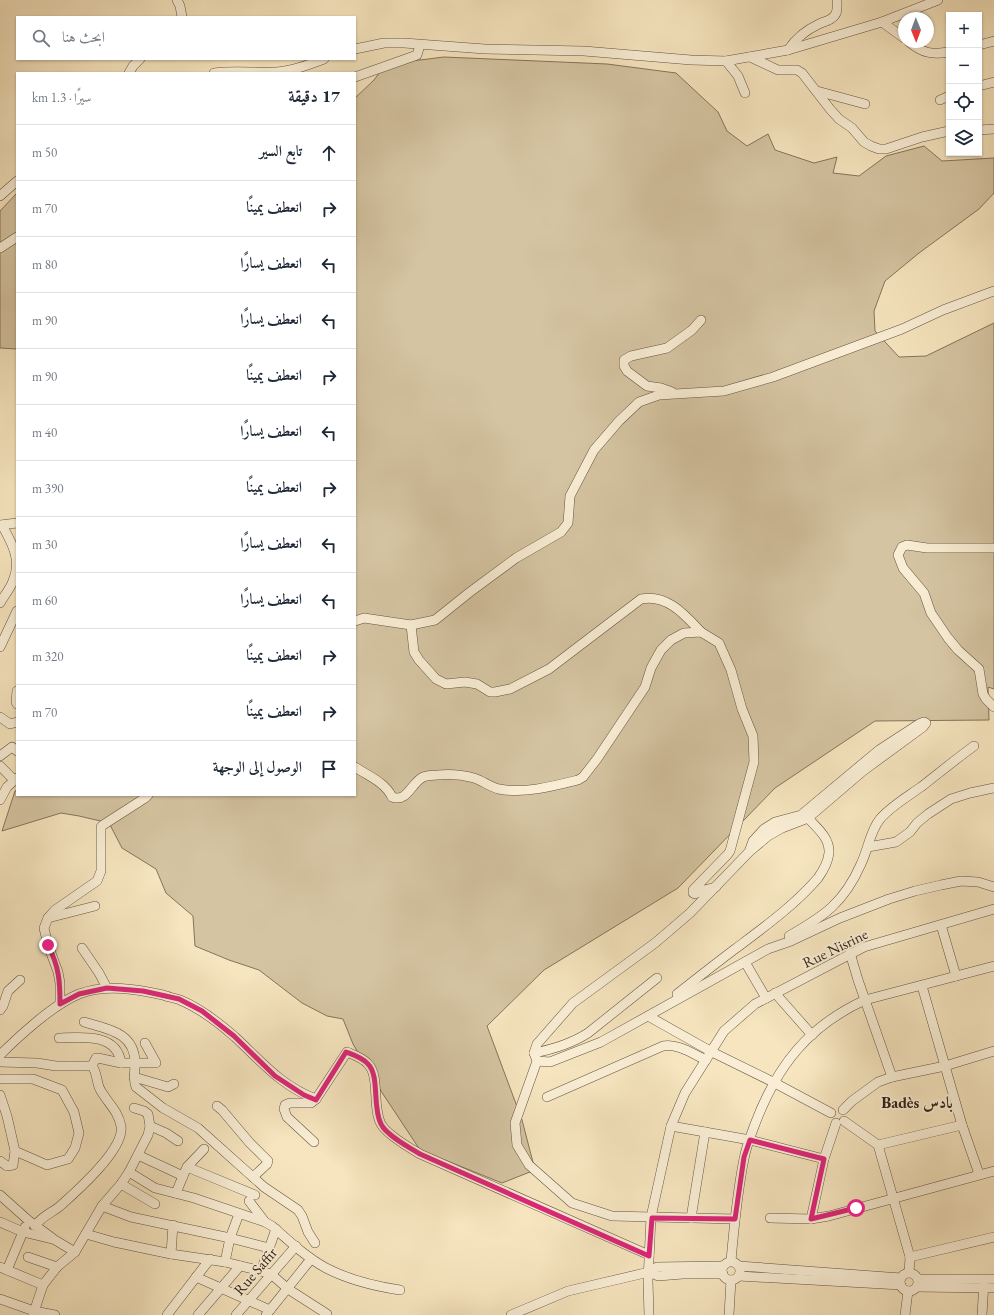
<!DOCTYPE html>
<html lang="ar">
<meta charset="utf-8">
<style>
body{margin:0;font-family:"EB Garamond",Amiri,serif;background:#f2f2f3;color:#1f2937;direction:rtl}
.controls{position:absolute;right:12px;top:12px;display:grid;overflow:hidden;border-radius:0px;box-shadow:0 1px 3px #0004}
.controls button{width:36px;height:36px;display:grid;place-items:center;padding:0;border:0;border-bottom:1px solid #e0e1e3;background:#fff;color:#1f2937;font:20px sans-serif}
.compass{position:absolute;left:898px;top:12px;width:36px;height:36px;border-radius:50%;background:#fff;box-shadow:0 1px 3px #0004;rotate:179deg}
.stop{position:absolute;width:12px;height:12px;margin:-9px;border:3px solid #db2777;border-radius:50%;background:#fff}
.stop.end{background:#db2777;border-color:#fff;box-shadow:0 1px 4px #0008}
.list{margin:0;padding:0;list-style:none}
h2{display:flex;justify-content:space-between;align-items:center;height:52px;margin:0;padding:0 16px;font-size:17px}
h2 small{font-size:13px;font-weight:400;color:#747a83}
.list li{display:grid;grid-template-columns:26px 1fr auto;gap:12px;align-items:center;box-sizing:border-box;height:56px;padding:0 16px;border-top:1px solid #e0e1e3}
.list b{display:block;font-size:15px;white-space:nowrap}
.list em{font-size:13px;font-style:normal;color:#747a83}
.icon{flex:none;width:22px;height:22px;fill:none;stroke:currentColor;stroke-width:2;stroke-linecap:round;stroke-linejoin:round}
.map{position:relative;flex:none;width:994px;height:1315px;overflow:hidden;direction:ltr}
.search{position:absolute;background:#fff;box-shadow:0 1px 3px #0004;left:16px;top:16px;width:340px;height:44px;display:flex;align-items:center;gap:10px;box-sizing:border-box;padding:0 14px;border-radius:0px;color:#747a83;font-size:15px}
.panel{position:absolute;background:#fff;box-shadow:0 1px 3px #0004;left:16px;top:72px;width:340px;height:724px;border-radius:0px;direction:rtl}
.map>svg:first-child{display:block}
.green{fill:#d5c4a2;stroke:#84745c}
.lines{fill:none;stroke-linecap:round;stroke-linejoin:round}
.minor-casing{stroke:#635441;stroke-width:10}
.minor{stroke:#f9eed5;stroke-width:9}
.route{stroke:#db2777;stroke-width:5}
.labels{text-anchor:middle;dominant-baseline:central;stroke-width:4;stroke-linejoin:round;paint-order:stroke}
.street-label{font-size:15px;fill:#322317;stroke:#f9eed5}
.neighbourhood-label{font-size:16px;font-weight:bold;fill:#322317;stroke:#f9eed5}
</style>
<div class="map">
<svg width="994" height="1315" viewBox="0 0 994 1315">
<rect width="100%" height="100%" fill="#f6e5bf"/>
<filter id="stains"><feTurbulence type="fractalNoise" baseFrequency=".005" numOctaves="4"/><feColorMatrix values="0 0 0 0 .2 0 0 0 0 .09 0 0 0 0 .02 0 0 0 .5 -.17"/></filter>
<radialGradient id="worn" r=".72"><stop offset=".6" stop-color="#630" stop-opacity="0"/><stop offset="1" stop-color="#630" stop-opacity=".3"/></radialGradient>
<!-- green -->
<g class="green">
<polygon points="444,57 607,64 676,73 718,112 727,131 747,146 768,134 775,150 814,163 837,157 833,173 859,176 886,156 924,146 942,161 994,158 994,193 979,209 919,253 885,281 874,311 875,331 899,357 926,356 994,323 994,689 988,687 989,720 875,721 775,788 678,888 544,970 487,1026 522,1120 535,1170 502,1183 420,1150 379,1088 353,1044 343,1019 327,1016 302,1003 259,970 229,960 195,946 193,916 166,893 156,869 122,848 109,823 79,816 61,813 2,831 15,791 17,790 17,795 355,795 355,98 374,80 380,72 412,61"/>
<polygon points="17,193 17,349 0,348 0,211"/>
</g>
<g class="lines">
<!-- minor casing -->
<g class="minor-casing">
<g id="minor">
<polyline points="177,0 180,6 182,17"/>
<polyline points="882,22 904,38"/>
<path d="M909 42C923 53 931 55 949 52"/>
<polyline points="979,45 994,41"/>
<polyline points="355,49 384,43 404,43 485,49 584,51 691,60 726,61 788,50 882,22 938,0"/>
<path d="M788 50C796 38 806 30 819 24 825 21 831 21 835 15 838 11 837 5 837 0"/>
<polyline points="750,57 778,70 797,70 802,73 830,109 839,119 852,128 864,142 871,146 879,149 886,149 922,137 949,131"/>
<polyline points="726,61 738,76 745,93"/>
<polyline points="129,73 133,66 140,59"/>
<path d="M214 73C234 70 255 73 276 72 292 71 308 65 324 59"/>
<polyline points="355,77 417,55 420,45"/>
<polyline points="979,86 994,82"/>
<polyline points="817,91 865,104"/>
<polyline points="940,100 949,96"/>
<polyline points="979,130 994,129"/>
<polyline points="0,196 17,181"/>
<polyline points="0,248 17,237"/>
<polyline points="672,392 661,388 647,386 627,371 624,366 624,360 631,356 667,348 692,330 701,320"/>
<polyline points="0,525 17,523"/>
<polyline points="994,548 927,548 907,545 902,547 898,555 903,568 924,593 931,613 948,638 958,650 979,669 983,694 986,699 994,707"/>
<path d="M0 603C4 596 10 589 13 581 22 560 12 543 2 525"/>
<polyline points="355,621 364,618 411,625 435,620 470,592 516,558 561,532 568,523 570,496 594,450 619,421 639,402 659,395 724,391 773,377 902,329 943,310 994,291"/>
<path d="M411 625 414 652 419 660 436 679 446 684 465 682 477 684 490 692H495L510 689 549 669 641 599C667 594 684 614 701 632"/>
<polyline points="0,647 17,611"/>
<polyline points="17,691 16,702 17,704"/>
<polyline points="0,717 10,724 17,722"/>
<polyline points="0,756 12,747 17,751"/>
<polyline points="0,766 14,780"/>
<path d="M355 767C368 776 385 782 392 797 407 803 411 783 423 777 426 776 434 775 438 775 449 774 463 775 474 778 483 781 490 787 499 789 524 794 554 786 578 780L583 777 597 759 645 687 651 668 661 650 671 640 684 633 701 632 719 643 731 670 742 709 753 736 754 762 730 851 728 854 693 890V893L695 894 704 890 716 887"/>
<polyline points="0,800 7,787 17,778"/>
<polyline points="868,847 896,842 910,832 917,823 928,814 951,799 970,793 994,788"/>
<polyline points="48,918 95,906"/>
<polyline points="941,925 956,976"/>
<path d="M789 936C824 916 844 903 861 864 868 850 870 831 880 819 891 806 907 797 921 787 939 773 956 759 974 746"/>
<polyline points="82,948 99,973 107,988"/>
<polyline points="850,953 858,980 892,1077"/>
<polyline points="745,962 766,998"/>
<polyline points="922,986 962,1125 979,1174"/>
<polyline points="775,993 812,1035"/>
<path d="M677 994C696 979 715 964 735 949 763 928 795 905 818 878 823 871 828 862 829 853 830 838 817 828 808 818"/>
<polyline points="60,1004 60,983 58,972 48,945 44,928 48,918 55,910 97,881 101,871 101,827 103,825 145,798 148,795"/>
<polyline points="0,1010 3,1006 8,991 20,980"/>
<polyline points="648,1016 712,1052 773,1082 831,1113"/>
<path d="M84 1022C107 1029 135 1032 135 1063 135 1071 133 1080 136 1087L163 1108 198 1128 264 1187 298 1210 302 1216 308 1232 315 1243"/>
<path d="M59 1038C82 1037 117 1033 121 1063"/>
<path d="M534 1053C554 1049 571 1044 588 1033L657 978"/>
<path d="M0 1055C19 1036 54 1004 79 994 106 984 136 989 163 995 168 997 175 998 180 1000 200 1008 219 1023 235 1037 262 1062 281 1086 316 1099L347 1052C354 1055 363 1058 368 1064 380 1076 372 1107 381 1124 387 1135 410 1148 420 1154L649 1255"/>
<polyline points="537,1061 550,1062 601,1042 768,949 791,941 840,918 889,899 915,891 941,885 961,881 978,882 994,887"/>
<path d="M0 1062 37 1063 56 1066H92C98 1073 96 1084 101 1091 108 1103 118 1111 121 1126 125 1149 76 1192 59 1207 51 1213 41 1217 35 1226"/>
<polyline points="92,1066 96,1058 98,1058 121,1063 156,1063 145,1043"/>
<polyline points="134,1077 168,1087 174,1084"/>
<polyline points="0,1079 33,1079 62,1090 74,1112 79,1133 75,1148 68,1159 47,1165 15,1151"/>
<polyline points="0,1095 7,1116 15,1151 13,1165 7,1166 0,1161"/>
<path d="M547 1097 663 1046C677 1043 693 1054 706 1060"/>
<polyline points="217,1106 222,1110 249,1142 268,1161 267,1164 253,1177"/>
<polyline points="843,1110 852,1101 878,1082 892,1077 945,1066 994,1051"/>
<polyline points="844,1121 878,1145 910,1257 909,1273"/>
<polyline points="150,1126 166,1133 178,1141"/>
<polyline points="671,1126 750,1140 824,1159"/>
<polyline points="314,1142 287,1117 284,1109 285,1105 290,1103 311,1103 316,1099"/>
<polyline points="878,1145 962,1125"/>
<polyline points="138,1155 183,1176 187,1167 255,1195"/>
<polyline points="187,1167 204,1149"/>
<polyline points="129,1172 155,1188 194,1198 265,1222"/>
<polyline points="121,1184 155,1204"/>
<polyline points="176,1193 183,1176"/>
<polyline points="0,1195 28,1220 55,1240 75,1252"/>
<path d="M249 1201 265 1222 272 1226C289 1241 306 1257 326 1268 349 1280 374 1286 400 1290"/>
<polyline points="102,1206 131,1217 230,1238 269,1248"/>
<polyline points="691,1218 705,1132"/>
<polyline points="770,1218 811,1219 829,1216 994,1171"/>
<polyline points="735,1219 612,1216 572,1203 529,1165 517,1145 515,1123 537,1061 534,1053 537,1044 573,1003 655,943 690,913 749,852 768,836 782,828 808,818 863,771 923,727 926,723 924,722 919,724 879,750 801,815 775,822 764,829 753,841 749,852"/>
<polyline points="811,1219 824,1159 836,1123"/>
<polyline points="0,1222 23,1232 52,1239"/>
<polyline points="86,1234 114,1242 171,1254 225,1262 261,1271 271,1274 288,1289 327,1314"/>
<polyline points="171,1254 173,1225"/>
<polyline points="28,1257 57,1267"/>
<polyline points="910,1257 994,1237"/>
<path d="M731 1261C734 1227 737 1193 744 1159 746 1147 751 1135 755 1124 777 1066 808 1026 865 1000L994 966"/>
<circle cx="731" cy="1271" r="9"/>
<polyline points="225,1262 230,1238 239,1214"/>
<polyline points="739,1266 901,1278"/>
<polyline points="0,1267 43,1285"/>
<polyline points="7,1270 25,1227"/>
<polyline points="261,1271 276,1229"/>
<polyline points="649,1272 658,1276 683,1274 723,1274"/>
<circle cx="909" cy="1282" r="9"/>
<polyline points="739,1276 901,1285"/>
<polyline points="196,1277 270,1310"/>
<polyline points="918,1279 994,1279"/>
<polyline points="917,1287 994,1288"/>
<polyline points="0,1299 34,1311 55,1315"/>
<polyline points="33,1315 43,1285 57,1267 75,1252 102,1206 121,1184 129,1172 148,1135 150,1126 148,1114 144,1111 134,1108"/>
<polyline points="167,1315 210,1259"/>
<polyline points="198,1315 240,1266"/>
<polyline points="236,1315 296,1246"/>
<polyline points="266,1315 311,1259"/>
<polyline points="511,1315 568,1291 649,1272 657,1267 723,1266"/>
<polyline points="649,1315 648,1281 651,1217 671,1126 685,1093 724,1031 755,1004 864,947 994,909"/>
<polyline points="729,1315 731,1280"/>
<polyline points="905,1315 908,1291"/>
<polyline points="982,1315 984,1282"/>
</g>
</g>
<!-- minor -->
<use href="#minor" class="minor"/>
</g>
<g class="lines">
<!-- route -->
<path class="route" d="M48 945C59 967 60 980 60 1004L79 994 107 988 143 991 179 999 202 1011 234 1036 275 1076 304 1095 316 1100 346 1052C354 1055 363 1058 368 1064 380 1076 372 1107 381 1124 386 1135 410 1148 420 1154L649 1256 652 1218 735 1219 744 1157 750 1140 824 1159 811 1219 856 1208"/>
</g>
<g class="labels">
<!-- street labels -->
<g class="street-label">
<text transform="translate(835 948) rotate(-26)">Rue Nisrine</text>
<text transform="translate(255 1271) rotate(-49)">Rue Saffir</text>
</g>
<!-- neighbourhood labels -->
<g class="neighbourhood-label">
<text x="917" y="1102">Badès بادس</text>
</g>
</g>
<rect width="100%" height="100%" filter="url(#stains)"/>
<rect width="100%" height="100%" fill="url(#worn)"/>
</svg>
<div class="controls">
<button>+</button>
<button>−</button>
<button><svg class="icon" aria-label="locate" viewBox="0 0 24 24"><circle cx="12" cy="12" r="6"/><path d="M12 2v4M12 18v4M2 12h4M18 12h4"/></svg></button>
<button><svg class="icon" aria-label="layers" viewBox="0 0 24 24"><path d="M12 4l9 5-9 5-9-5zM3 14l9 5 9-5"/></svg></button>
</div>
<svg class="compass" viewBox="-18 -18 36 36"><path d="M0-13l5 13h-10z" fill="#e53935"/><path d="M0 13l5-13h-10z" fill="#747a83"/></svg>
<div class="stop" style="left:856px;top:1208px"></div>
<div class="stop end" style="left:48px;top:945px"></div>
<div class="search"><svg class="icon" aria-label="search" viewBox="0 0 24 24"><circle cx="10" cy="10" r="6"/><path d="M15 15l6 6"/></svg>ابحث هنا</div>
<section class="panel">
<h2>17 دقيقة<small>سيرًا · 1.3 km</small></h2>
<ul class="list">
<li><svg class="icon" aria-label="ahead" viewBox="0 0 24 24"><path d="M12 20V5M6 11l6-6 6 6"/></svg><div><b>تابع السير</b></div><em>50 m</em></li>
<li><svg class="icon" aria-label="right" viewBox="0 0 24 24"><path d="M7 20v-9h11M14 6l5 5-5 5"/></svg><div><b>انعطف يمينًا</b></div><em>70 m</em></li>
<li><svg class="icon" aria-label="left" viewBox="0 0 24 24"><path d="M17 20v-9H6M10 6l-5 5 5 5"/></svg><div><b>انعطف يسارًا</b></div><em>80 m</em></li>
<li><svg class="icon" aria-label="left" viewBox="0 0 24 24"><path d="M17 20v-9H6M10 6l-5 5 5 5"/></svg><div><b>انعطف يسارًا</b></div><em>90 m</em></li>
<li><svg class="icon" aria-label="right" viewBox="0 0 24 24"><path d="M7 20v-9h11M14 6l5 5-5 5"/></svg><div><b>انعطف يمينًا</b></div><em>90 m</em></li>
<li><svg class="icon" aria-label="left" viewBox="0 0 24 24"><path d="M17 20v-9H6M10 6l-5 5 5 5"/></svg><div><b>انعطف يسارًا</b></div><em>40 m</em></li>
<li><svg class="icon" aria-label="right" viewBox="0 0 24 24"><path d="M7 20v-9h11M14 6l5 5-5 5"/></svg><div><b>انعطف يمينًا</b></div><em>390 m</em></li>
<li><svg class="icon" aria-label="left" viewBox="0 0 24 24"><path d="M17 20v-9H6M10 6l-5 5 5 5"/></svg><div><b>انعطف يسارًا</b></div><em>30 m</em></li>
<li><svg class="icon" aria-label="left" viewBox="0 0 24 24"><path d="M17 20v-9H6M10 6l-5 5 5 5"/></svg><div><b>انعطف يسارًا</b></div><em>60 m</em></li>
<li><svg class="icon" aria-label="right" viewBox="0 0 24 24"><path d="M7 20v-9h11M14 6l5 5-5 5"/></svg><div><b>انعطف يمينًا</b></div><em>320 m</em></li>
<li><svg class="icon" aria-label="right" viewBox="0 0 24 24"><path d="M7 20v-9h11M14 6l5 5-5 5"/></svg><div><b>انعطف يمينًا</b></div><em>70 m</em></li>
<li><svg class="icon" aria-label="arrive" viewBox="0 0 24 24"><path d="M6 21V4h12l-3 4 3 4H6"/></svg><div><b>الوصول إلى الوجهة</b></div></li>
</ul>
</section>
</div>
